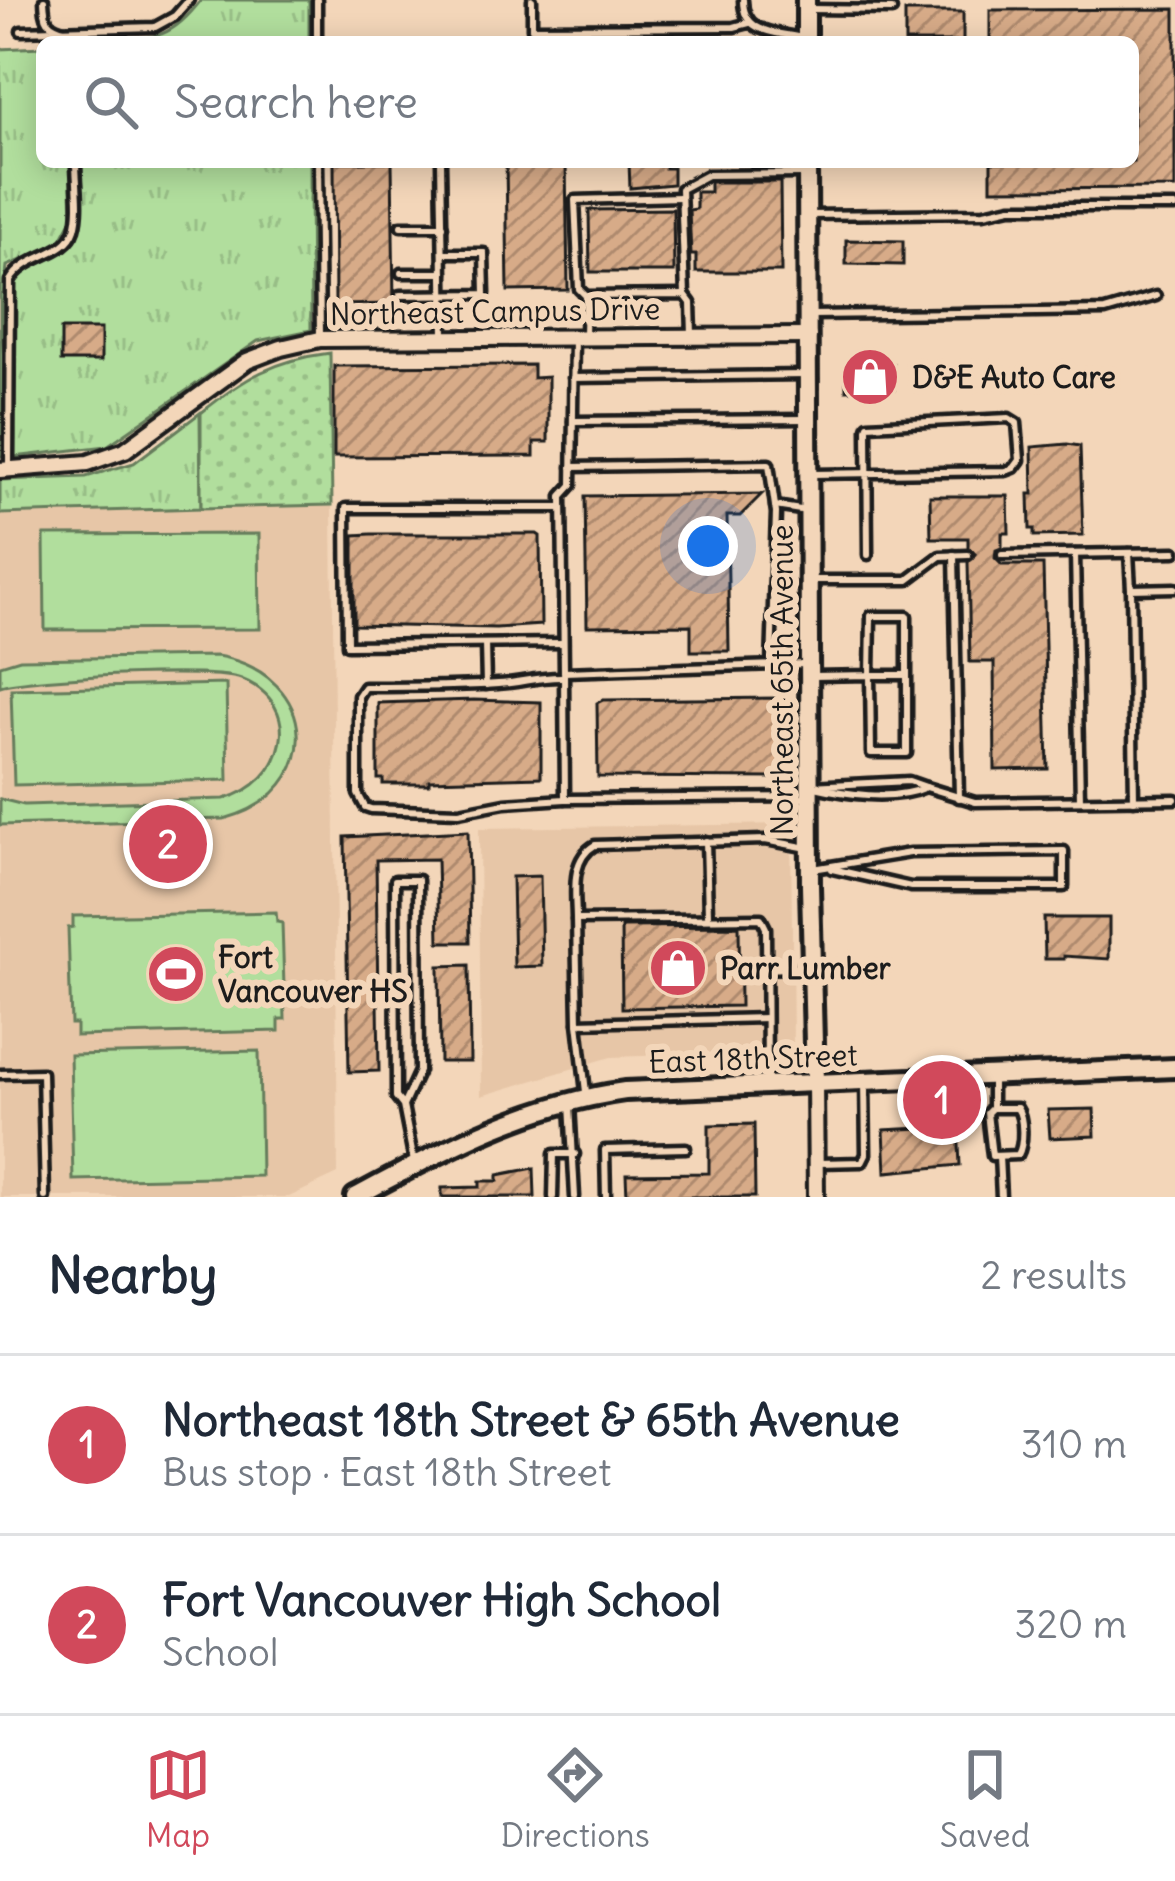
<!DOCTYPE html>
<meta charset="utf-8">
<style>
body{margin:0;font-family:Delius,sans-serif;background:#f2f2f3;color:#1f2937}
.you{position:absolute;left:708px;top:546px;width:42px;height:42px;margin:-30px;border:9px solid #fff;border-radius:50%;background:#1a73e8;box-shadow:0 0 0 18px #1a73e833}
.badge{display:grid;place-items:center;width:78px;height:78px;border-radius:50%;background:#d1495b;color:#fff;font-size:39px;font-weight:700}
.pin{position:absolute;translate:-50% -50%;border:6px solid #fff;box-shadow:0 3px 12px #0006}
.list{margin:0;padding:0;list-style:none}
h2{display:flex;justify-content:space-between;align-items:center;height:156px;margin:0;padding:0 48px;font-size:51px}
h2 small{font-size:39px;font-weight:400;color:#747a83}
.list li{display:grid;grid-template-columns:78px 1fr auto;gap:36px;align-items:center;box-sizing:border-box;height:180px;padding:0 48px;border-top:3px solid #e0e1e3}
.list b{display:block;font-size:45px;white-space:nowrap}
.list p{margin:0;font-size:39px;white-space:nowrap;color:#747a83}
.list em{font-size:39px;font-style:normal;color:#747a83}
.icon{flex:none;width:66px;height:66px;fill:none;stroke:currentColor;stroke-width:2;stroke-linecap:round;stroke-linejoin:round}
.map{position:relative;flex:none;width:1175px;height:1197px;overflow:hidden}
.search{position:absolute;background:#fff;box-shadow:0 6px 30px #0003;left:36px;right:36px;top:36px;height:132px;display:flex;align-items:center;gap:30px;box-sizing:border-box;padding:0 42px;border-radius:18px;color:#747a83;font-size:45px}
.sheet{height:516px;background:#fff}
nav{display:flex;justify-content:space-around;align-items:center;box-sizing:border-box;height:168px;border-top:3px solid #e0e1e3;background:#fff;font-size:33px;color:#747a83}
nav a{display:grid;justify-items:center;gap:6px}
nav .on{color:#d1495b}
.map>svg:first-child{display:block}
.built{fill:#e7c6a7}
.grass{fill:url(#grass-tufts);stroke:#667d5c;stroke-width:3}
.park{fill:url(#park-dots);stroke:#667d5c;stroke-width:3}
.pitch{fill:#b1de9d;stroke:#667d5c;stroke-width:3}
.building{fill:url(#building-hatch);stroke:#1c1c1c;stroke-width:3}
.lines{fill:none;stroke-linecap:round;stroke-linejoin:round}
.service-casing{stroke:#1c1c1c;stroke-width:15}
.minor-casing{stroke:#1c1c1c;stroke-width:22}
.tertiary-casing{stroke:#1c1c1c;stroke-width:26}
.service{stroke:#f3d6b9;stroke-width:6}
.minor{stroke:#f3d6b9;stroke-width:14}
.tertiary{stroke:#f3d6b9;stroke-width:16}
.labels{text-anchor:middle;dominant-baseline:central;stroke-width:12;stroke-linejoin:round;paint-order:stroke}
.street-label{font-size:30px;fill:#1c1c1c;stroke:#f3d6b9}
.poi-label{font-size:30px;font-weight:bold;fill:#1c1c1c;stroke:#f3d6b9;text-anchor:start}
</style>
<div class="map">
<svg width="1175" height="1197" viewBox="0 0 1175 1197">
<defs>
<pattern id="grass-tufts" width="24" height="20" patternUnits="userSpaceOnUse" patternTransform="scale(3)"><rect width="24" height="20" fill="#b1de9d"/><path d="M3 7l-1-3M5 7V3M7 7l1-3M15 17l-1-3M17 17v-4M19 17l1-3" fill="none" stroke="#98be87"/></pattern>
<pattern id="park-dots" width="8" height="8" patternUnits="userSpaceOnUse" patternTransform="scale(3)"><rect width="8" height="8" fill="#b1de9d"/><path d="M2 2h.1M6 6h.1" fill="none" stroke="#98be87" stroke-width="1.8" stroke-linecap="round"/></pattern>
<pattern id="building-hatch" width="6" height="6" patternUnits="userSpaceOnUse" patternTransform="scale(3)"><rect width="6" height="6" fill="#d7ab88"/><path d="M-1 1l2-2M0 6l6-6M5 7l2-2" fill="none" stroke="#ae8a6e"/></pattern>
</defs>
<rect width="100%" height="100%" fill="#f3d6b9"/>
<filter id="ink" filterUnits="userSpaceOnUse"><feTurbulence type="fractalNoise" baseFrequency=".00833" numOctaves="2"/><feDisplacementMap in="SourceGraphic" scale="24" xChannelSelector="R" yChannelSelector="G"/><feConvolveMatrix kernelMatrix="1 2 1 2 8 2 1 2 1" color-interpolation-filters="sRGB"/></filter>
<g filter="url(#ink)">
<!-- built -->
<g class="built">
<polygon points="332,505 338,1174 289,1197 0,1197 0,515"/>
<polygon points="791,824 793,1051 611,1057 481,1096 479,828"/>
</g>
<!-- grass -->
<g class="grass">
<path d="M201 0H309V42H80C131 25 155 61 201 0Z"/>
<polygon points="42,47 42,162 70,162 72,219 58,245 7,266 2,311 7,456 0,456 0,49"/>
<polygon points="80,162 310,162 311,330 258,341 107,446 14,457 11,297 20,272 65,251 78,237"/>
<polygon points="200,413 201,508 0,514 0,480 86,477 134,463"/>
</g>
<!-- park -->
<path class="park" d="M330 353 332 505 201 508V413C244 378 274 360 330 353Z"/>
<!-- pitch -->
<g class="pitch">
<polygon points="259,534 260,629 45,630 44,535"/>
<path d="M217 656C321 674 327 792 224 819L0 825V799L24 805 224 799C287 783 306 704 241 679 212 668 32 677 0 686V665L20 659Z"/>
<polygon points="226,684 228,780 14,785 11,689"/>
<polygon points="276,912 277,922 282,923 285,1019 279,1019 279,1031 76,1036 76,1024 71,1024 68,928 73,927 73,916"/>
<polygon points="259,1051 261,1176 73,1180 70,1055"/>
</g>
<!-- building -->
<g class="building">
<polygon points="1175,9 1175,188 991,189 991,162 1133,162 1133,42 990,42 990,10"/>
<rect x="905" y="12" width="58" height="30"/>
<polygon points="334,162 392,162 394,304 335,305"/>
<polygon points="506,162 566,162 568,290 508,291"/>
<polygon points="629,162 665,162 665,168 673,168 673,184 630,188"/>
<polygon points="710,182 780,182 781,272 696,272 696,255 691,255 689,210 696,209 696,192 710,192"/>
<polygon points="589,210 673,209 674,272 590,272"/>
<polygon points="846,240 903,241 903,265 846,264"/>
<rect x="61" y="329" width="40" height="32"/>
<polygon points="893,364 894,389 846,390 846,365"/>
<polygon points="533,365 533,378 548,377 548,442 534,442 534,456 334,457 334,366"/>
<polygon points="1067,444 1080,446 1083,535 1034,536 1034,529 1030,529 1029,494 1033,494 1032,447"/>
<polygon points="762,494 740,516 727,516 729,651 691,651 691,625 587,626 585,496"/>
<polygon points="930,496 1008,496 1009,533 1002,533 1002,548 996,550 995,558 1002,565 1043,565 1048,769 995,770 994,662 970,662 968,562 975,554 968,548 968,538 931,538"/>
<polygon points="371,534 537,534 540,536 541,625 496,628 354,625 354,535"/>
<polygon points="782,698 787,701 788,775 782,778 598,777 597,703 603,700"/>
<polygon points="474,700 541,702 541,777 429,780 429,784 383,784 383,779 378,779 378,703"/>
<polygon points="468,831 470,942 439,942 437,859 376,860 379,1071 349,1072 345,837"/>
<polygon points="540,876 542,966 514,967 512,877"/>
<polygon points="1044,918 1109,918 1109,959 1064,956 1064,959 1045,959"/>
<polygon points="739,926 740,1006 622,1008 621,927"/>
<polygon points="469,965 470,1062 440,1062 439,966"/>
<polygon points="1094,1109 1095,1136 1050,1138 1048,1110"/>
<polygon points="754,1124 755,1197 627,1197 626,1174 709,1173 709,1125"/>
<polygon points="958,1126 960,1165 886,1172 884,1130"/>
<polygon points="534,1168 535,1197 442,1197 442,1188 480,1187 480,1181 498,1181 498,1175"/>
</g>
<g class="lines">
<!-- service casing -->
<g class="service-casing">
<g id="service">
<path d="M44 0C45 21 46 25 67 31L73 42"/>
<polyline points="317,0 317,42"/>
<polyline points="532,0 532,28 734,27 749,23"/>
<path d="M743 0C743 34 775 32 802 38"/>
<polyline points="810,9 892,10"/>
<polyline points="21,31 155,27 175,16 189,0"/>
<polyline points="318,162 320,335"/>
<polyline points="441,162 444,335"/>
<polyline points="808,215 984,213 1011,207 1175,207"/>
<polyline points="401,226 443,226"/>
<polyline points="401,273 443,273"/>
<polyline points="400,295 485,294 484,253 443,253"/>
<polyline points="685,295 681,189 707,175 804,174"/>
<polyline points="586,296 579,289 575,200 680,197"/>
<polyline points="812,315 1105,311 1156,296"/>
<polyline points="585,334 586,296 685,295 691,303 692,335"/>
<polyline points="574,337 572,485 562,496 564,672 806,664"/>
<polyline points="573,378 805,375"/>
<polyline points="573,421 805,419"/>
<path d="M9 465 10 281C26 253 66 257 75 229 81 209 76 183 76 162"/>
<polyline points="572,467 769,464 776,513 771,665"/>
<polyline points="813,474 1006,471 1014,468 1020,460 1017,423 1009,418 868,425 867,428 868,555"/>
<polyline points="775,506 807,511"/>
<polyline points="562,508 346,508 347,645 563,643"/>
<polyline points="1129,553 1131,589"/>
<polyline points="1075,554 1080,800"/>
<polyline points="954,555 959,798"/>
<polyline points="1002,555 1175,552"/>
<polyline points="813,580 908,580 940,556 968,555"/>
<polyline points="485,644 486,685"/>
<polyline points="564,675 565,799 807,797"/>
<polyline points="813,676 870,675 871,753 907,753 907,616 871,616 870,675 907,675"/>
<path d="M564 677C538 676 522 683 498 684 454 687 409 687 364 687L358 696V794L365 807 371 809 459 812 505 803 565 799"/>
<path d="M909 781 926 787C892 802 845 794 810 786Z"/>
<polyline points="926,787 975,802 1175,799"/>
<polyline points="1134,800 1131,589 1175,588"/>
<polyline points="706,841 708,915"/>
<polyline points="813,869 910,853 1064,851 1064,887 911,887 832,869"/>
<polyline points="576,920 578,1023 586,1092"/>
<polyline points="766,969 810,967"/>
<polyline points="578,1023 766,1018"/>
<polyline points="0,1074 42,1073 45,1197"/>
<path d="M767 1080 766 928 761 918 576 920C576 895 569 860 595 845L765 840 808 848"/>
<polyline points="570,1104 575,1197"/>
<polyline points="403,1106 396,1097 395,880 418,880 419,1071 403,1106 414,1162"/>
<path d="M992 1108H1017C1024 1118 1024 1144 1018 1155L992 1156 987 1113 992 1108V1080"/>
<polyline points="999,1156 1001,1197"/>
<polyline points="819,1163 862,1162 866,1154 865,1081"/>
<polyline points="553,1197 554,1154 575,1154"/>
<polyline points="606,1197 605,1150 686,1148"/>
</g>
</g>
<!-- minor casing -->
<g class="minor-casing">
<g id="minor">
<polyline points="0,470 88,463 125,450 247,361 281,348 320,339 809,336"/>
<polyline points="815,1082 816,1197"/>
</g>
</g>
<!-- tertiary casing -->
<g class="tertiary-casing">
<g id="tertiary">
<polyline points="806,0 806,42"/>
<polyline points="807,162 810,886 815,1082"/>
<path d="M355 1197C442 1151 525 1105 625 1091L1175 1068"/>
</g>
</g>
<!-- service -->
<use href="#service" class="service"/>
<!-- minor -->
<use href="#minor" class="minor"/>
<!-- tertiary -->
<use href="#tertiary" class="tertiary"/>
</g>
</g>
<!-- icons -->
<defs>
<g id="shop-disc" transform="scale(3)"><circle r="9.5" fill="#d1495b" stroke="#f3d6b9"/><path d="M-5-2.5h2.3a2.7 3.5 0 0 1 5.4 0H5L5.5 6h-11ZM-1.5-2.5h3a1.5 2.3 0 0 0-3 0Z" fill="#fff"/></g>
<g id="stadium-disc" transform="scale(3)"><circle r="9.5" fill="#d1495b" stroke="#f3d6b9"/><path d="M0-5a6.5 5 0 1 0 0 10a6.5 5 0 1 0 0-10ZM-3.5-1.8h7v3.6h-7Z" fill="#fff"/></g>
</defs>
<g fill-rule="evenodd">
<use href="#shop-disc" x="870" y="377"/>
<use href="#shop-disc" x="678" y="968"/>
<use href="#stadium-disc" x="176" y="974"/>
</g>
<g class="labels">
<!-- street labels -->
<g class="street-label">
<text transform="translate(495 311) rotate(-1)">Northeast Campus Drive</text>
<text transform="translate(782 680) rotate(-90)">Northeast 65th Avenue</text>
<text transform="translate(753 1058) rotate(-2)">East 18th Street</text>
</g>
<!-- poi labels -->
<g class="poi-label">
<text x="912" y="377">D&amp;E Auto Care</text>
<text x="218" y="957">Fort<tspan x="218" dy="34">Vancouver HS</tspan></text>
<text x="720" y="968">Parr Lumber</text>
</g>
</g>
</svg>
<div class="you"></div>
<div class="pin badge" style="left:942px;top:1100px">1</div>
<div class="pin badge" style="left:168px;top:844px">2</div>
<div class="search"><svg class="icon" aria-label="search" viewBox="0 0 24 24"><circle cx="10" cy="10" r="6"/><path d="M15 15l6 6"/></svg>Search here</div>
</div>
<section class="sheet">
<h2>Nearby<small>2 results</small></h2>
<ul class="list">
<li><span class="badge">1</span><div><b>Northeast 18th Street &amp; 65th Avenue</b><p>Bus stop · East 18th Street</p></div><em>310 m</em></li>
<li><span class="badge">2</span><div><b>Fort Vancouver High School</b><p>School</p></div><em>320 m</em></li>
</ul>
</section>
<nav>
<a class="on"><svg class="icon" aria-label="map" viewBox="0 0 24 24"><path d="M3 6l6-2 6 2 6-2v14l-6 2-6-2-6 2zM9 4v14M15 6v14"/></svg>Map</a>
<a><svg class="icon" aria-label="directions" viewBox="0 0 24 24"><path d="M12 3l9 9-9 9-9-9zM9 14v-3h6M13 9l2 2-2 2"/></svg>Directions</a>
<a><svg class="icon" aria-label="saved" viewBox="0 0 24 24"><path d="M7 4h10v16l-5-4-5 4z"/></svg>Saved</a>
</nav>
